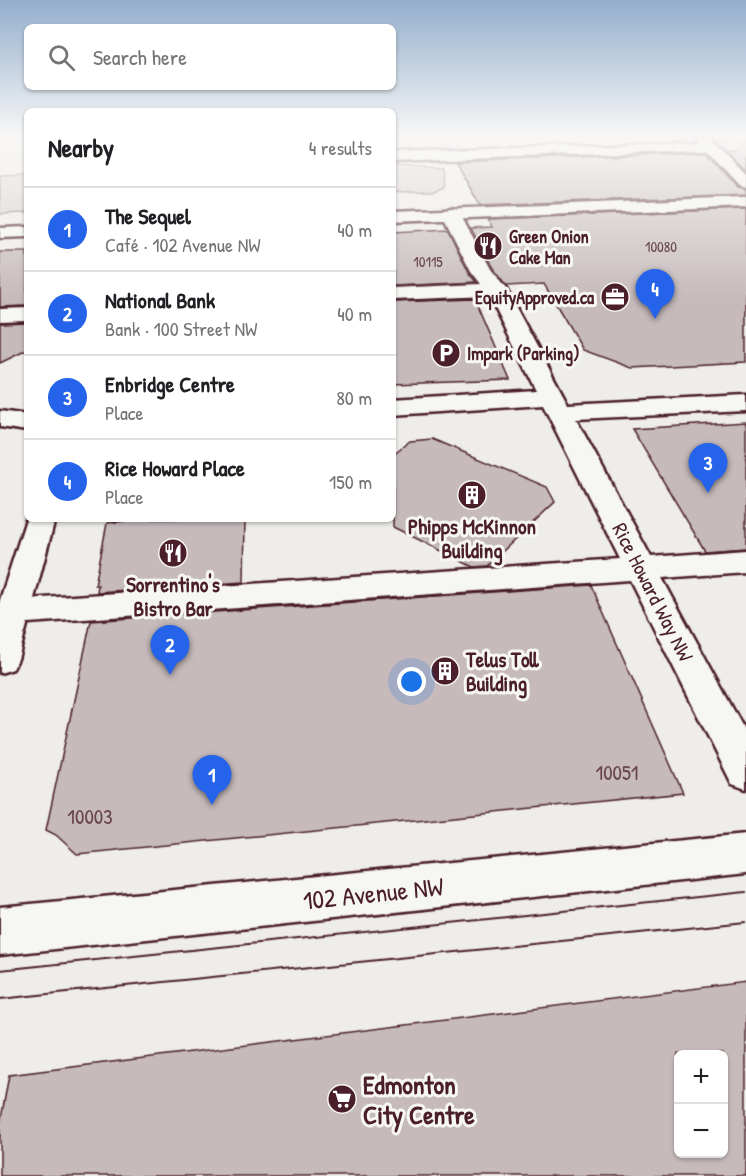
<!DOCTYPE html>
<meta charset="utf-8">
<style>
body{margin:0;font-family:"Patrick Hand",sans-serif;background:#f2f2f2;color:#202124}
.controls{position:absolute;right:18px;bottom:18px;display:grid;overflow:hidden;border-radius:9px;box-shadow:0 2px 4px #0004}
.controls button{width:54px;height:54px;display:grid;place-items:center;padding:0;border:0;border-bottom:2px solid #e0e0e0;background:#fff;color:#202124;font:30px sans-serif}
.you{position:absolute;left:412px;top:682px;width:21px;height:21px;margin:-15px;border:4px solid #fff;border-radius:50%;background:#1a73e8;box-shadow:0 0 0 9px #1a73e833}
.badge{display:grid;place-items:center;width:39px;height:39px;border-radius:50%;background:#2563eb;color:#fff;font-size:20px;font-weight:700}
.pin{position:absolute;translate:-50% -50px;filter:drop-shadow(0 2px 3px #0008)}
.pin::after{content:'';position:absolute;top:32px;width:21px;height:18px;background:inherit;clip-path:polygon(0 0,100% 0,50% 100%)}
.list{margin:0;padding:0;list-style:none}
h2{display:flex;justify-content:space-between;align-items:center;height:78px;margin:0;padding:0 24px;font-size:26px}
h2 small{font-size:20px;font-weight:400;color:#757577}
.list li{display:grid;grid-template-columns:39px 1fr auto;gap:18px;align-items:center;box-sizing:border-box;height:84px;padding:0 24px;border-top:2px solid #e0e0e0}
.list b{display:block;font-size:22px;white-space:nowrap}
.list p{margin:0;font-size:20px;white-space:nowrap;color:#757577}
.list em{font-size:20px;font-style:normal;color:#757577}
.icon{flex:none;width:33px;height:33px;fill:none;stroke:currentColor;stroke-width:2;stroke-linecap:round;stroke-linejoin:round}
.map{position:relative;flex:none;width:746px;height:1176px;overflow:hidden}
.search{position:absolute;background:#fff;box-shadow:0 2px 4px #0004;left:24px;top:24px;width:372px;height:66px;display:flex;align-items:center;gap:15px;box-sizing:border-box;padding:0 21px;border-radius:9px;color:#757577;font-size:22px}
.panel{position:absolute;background:#fff;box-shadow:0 2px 4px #0004;left:24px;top:108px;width:372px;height:414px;border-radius:9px}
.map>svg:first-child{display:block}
.green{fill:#d7cfce;stroke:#90777c;stroke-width:1.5}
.building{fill:#c6babb;stroke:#4a1f2b;stroke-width:1.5;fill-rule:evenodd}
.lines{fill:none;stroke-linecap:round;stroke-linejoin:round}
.minor-tunnel{stroke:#cec4c4;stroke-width:16;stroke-dasharray:16 8;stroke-linecap:butt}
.minor-casing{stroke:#4a1f2b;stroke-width:5}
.major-casing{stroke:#4a1f2b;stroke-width:5}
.minor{fill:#f6f6f2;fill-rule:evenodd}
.major{fill:#f6f6f2;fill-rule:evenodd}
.tram{stroke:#4a1f2b;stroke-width:2}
.labels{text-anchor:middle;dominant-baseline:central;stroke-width:6;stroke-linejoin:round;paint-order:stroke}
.far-number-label{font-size:15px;fill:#69464f}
.far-poi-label{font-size:18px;font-weight:bold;fill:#4a1f2b;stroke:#f6f6f2;text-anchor:start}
.poi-label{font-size:21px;font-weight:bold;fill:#4a1f2b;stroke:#f6f6f2}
.street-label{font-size:21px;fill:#4a1f2b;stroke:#f6f6f2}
.near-number-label{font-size:21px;fill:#69464f}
.near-street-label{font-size:26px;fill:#4a1f2b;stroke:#f6f6f2}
.near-poi-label{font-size:26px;font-weight:bold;fill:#4a1f2b;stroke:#f6f6f2;text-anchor:start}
</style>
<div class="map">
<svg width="746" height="1176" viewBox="0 0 746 1176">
<rect width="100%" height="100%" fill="#efedea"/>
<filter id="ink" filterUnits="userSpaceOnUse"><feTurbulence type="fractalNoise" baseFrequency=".0167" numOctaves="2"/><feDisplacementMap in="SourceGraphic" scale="12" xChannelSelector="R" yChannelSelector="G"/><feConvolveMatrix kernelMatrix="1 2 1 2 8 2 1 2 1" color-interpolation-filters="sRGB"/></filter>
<g filter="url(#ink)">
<!-- green -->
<g class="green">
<polygon points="393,166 442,168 444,187 434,191 393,192"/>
<polygon points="27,175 27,213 0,214 0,176"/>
</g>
<!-- building -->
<g class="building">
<polygon points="726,149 746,149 746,170"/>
<polygon points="706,152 738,187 746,189 746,195 480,205 455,162"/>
<polygon points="746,209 746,362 632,368 583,350 544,284 506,286 492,268 471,228 492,227 488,219"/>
<polygon points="448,229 469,272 477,282 393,286 393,232"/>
<polygon points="0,252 27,252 27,306 0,307"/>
<polygon points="475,299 510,380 393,384 393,302"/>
<polygon points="27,322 27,350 0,363 0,323"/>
<polygon points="746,422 746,548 705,551 632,429"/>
<polygon points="432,439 547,487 555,502 487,566 474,567 393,527 393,454 410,441"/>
<polygon points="125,519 245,519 244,582 97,592 98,585 95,585 107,523 125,521"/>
<polygon points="591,585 683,793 77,854 56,835 46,830 91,621"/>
<path d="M746 982V1176H0V1124L9 1075ZM678 1054H723V1154H678Z"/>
</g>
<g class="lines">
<!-- minor-tunnel -->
<polyline class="minor-tunnel" points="712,146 746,146"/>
<!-- minor casing -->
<g class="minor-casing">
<g id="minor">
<polygon points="712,142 719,146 717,149 393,162 393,152"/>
<polygon points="451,208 457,209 460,213 490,269 506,289 568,404 746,395 746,411 576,419 651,557 746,550 746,572 662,578 746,733 746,789 732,784 630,580 14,624 2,621 0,607 2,603 14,600 620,559 543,405 393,415 393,399 536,390 489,296 393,300 393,288 481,284 471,271 442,213 445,209"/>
<polygon points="27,308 27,320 0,321 0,309"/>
<polygon points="0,411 27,415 27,431 0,427"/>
<polygon points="746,834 746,874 0,955 0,907"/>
</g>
</g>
<!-- major casing -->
<g class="major-casing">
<g id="major">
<polygon points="695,136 710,136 746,173 746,187 740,185"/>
<polygon points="746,197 746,207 393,221 393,211"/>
<polygon points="27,227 27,237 0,238 0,228"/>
<polygon points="27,516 27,519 55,519 18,659 13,669 0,673 0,600"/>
</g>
</g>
<!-- minor -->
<use href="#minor" class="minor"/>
<!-- major -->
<use href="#major" class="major"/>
<!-- tram -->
<g class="tram">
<polyline points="0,970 746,892"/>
<polyline points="0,999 746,922"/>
</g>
</g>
</g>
<!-- sky -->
<linearGradient id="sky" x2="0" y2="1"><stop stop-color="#93aecd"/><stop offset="0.45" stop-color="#f8f7f6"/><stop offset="1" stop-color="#f8f7f6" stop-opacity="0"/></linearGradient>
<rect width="746" height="301" fill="url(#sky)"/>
<!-- icons -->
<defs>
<g id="restaurant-disc" transform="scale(1.5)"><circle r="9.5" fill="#4a1f2b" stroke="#f6f6f2"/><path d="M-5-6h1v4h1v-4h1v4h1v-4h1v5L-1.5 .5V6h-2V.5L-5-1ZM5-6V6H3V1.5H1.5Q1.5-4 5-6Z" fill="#fff"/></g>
<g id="office-disc" transform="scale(1.5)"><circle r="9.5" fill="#4a1f2b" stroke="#f6f6f2"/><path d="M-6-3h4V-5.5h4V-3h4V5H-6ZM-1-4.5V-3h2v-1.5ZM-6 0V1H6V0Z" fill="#fff"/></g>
<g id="parking-disc" transform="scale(1.5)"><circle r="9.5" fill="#4a1f2b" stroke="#f6f6f2"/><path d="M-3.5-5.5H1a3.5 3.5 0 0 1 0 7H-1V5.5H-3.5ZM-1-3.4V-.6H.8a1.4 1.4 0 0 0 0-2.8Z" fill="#fff"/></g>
<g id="building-disc" transform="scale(1.5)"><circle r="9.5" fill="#4a1f2b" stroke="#f6f6f2"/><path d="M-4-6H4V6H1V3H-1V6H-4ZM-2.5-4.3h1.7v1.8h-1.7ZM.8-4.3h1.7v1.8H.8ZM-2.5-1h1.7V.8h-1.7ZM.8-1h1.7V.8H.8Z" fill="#fff"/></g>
<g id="supermarket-disc" transform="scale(1.5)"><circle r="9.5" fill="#4a1f2b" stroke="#f6f6f2"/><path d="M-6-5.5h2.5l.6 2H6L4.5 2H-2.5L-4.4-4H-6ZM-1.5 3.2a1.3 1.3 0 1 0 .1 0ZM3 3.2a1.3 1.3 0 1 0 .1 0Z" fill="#fff"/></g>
</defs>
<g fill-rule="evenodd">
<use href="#restaurant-disc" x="488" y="246"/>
<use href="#office-disc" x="615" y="297"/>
<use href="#parking-disc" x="446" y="353"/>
<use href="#building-disc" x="472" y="495"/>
<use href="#restaurant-disc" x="173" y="553"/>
<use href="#building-disc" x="445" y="671"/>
<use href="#supermarket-disc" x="342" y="1099"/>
</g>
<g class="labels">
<!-- far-number labels -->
<g class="far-number-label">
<text x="661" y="246">10080</text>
<text x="428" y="261">10115</text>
</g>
<!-- far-poi labels -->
<g class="far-poi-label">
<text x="509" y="236">Green Onion<tspan x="509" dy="21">Cake Man</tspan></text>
<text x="594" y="297" text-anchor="end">EquityApproved.ca</text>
<text x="467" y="353">Impark (Parking)</text>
</g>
<!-- poi labels -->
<g class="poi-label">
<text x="472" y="526">Phipps McKinnon<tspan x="472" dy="24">Building</tspan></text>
<text x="173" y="584">Sorrentino's<tspan x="173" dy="24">Bistro Bar</tspan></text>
<text x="466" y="659" text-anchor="start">Telus Toll<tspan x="466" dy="24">Building</tspan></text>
</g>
<!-- street labels -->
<g class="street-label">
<text transform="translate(653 592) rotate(63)">Rice Howard Way NW</text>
</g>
<!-- near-number labels -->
<g class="near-number-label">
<text x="617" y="772">10051</text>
<text x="90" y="816">10003</text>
</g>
<!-- near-street labels -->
<g class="near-street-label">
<text transform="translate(373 893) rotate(-6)">102 Avenue NW</text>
</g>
<!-- near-poi labels -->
<g class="near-poi-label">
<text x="363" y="1084">Edmonton<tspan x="363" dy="30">City Centre</tspan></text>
</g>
</g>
</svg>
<div class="controls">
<button>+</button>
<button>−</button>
</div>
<div class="you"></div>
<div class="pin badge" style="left:212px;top:805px">1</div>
<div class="pin badge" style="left:170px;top:675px">2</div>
<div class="pin badge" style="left:708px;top:493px">3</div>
<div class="pin badge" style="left:655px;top:319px">4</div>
<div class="search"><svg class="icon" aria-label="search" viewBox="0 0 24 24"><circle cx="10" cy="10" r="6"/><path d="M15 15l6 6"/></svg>Search here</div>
<section class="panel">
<h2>Nearby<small>4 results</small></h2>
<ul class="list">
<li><span class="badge">1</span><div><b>The Sequel</b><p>Café · 102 Avenue NW</p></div><em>40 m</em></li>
<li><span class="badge">2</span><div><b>National Bank</b><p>Bank · 100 Street NW</p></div><em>40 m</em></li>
<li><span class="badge">3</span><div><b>Enbridge Centre</b><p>Place</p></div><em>80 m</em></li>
<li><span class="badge">4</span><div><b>Rice Howard Place</b><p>Place</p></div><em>150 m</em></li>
</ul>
</section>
</div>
